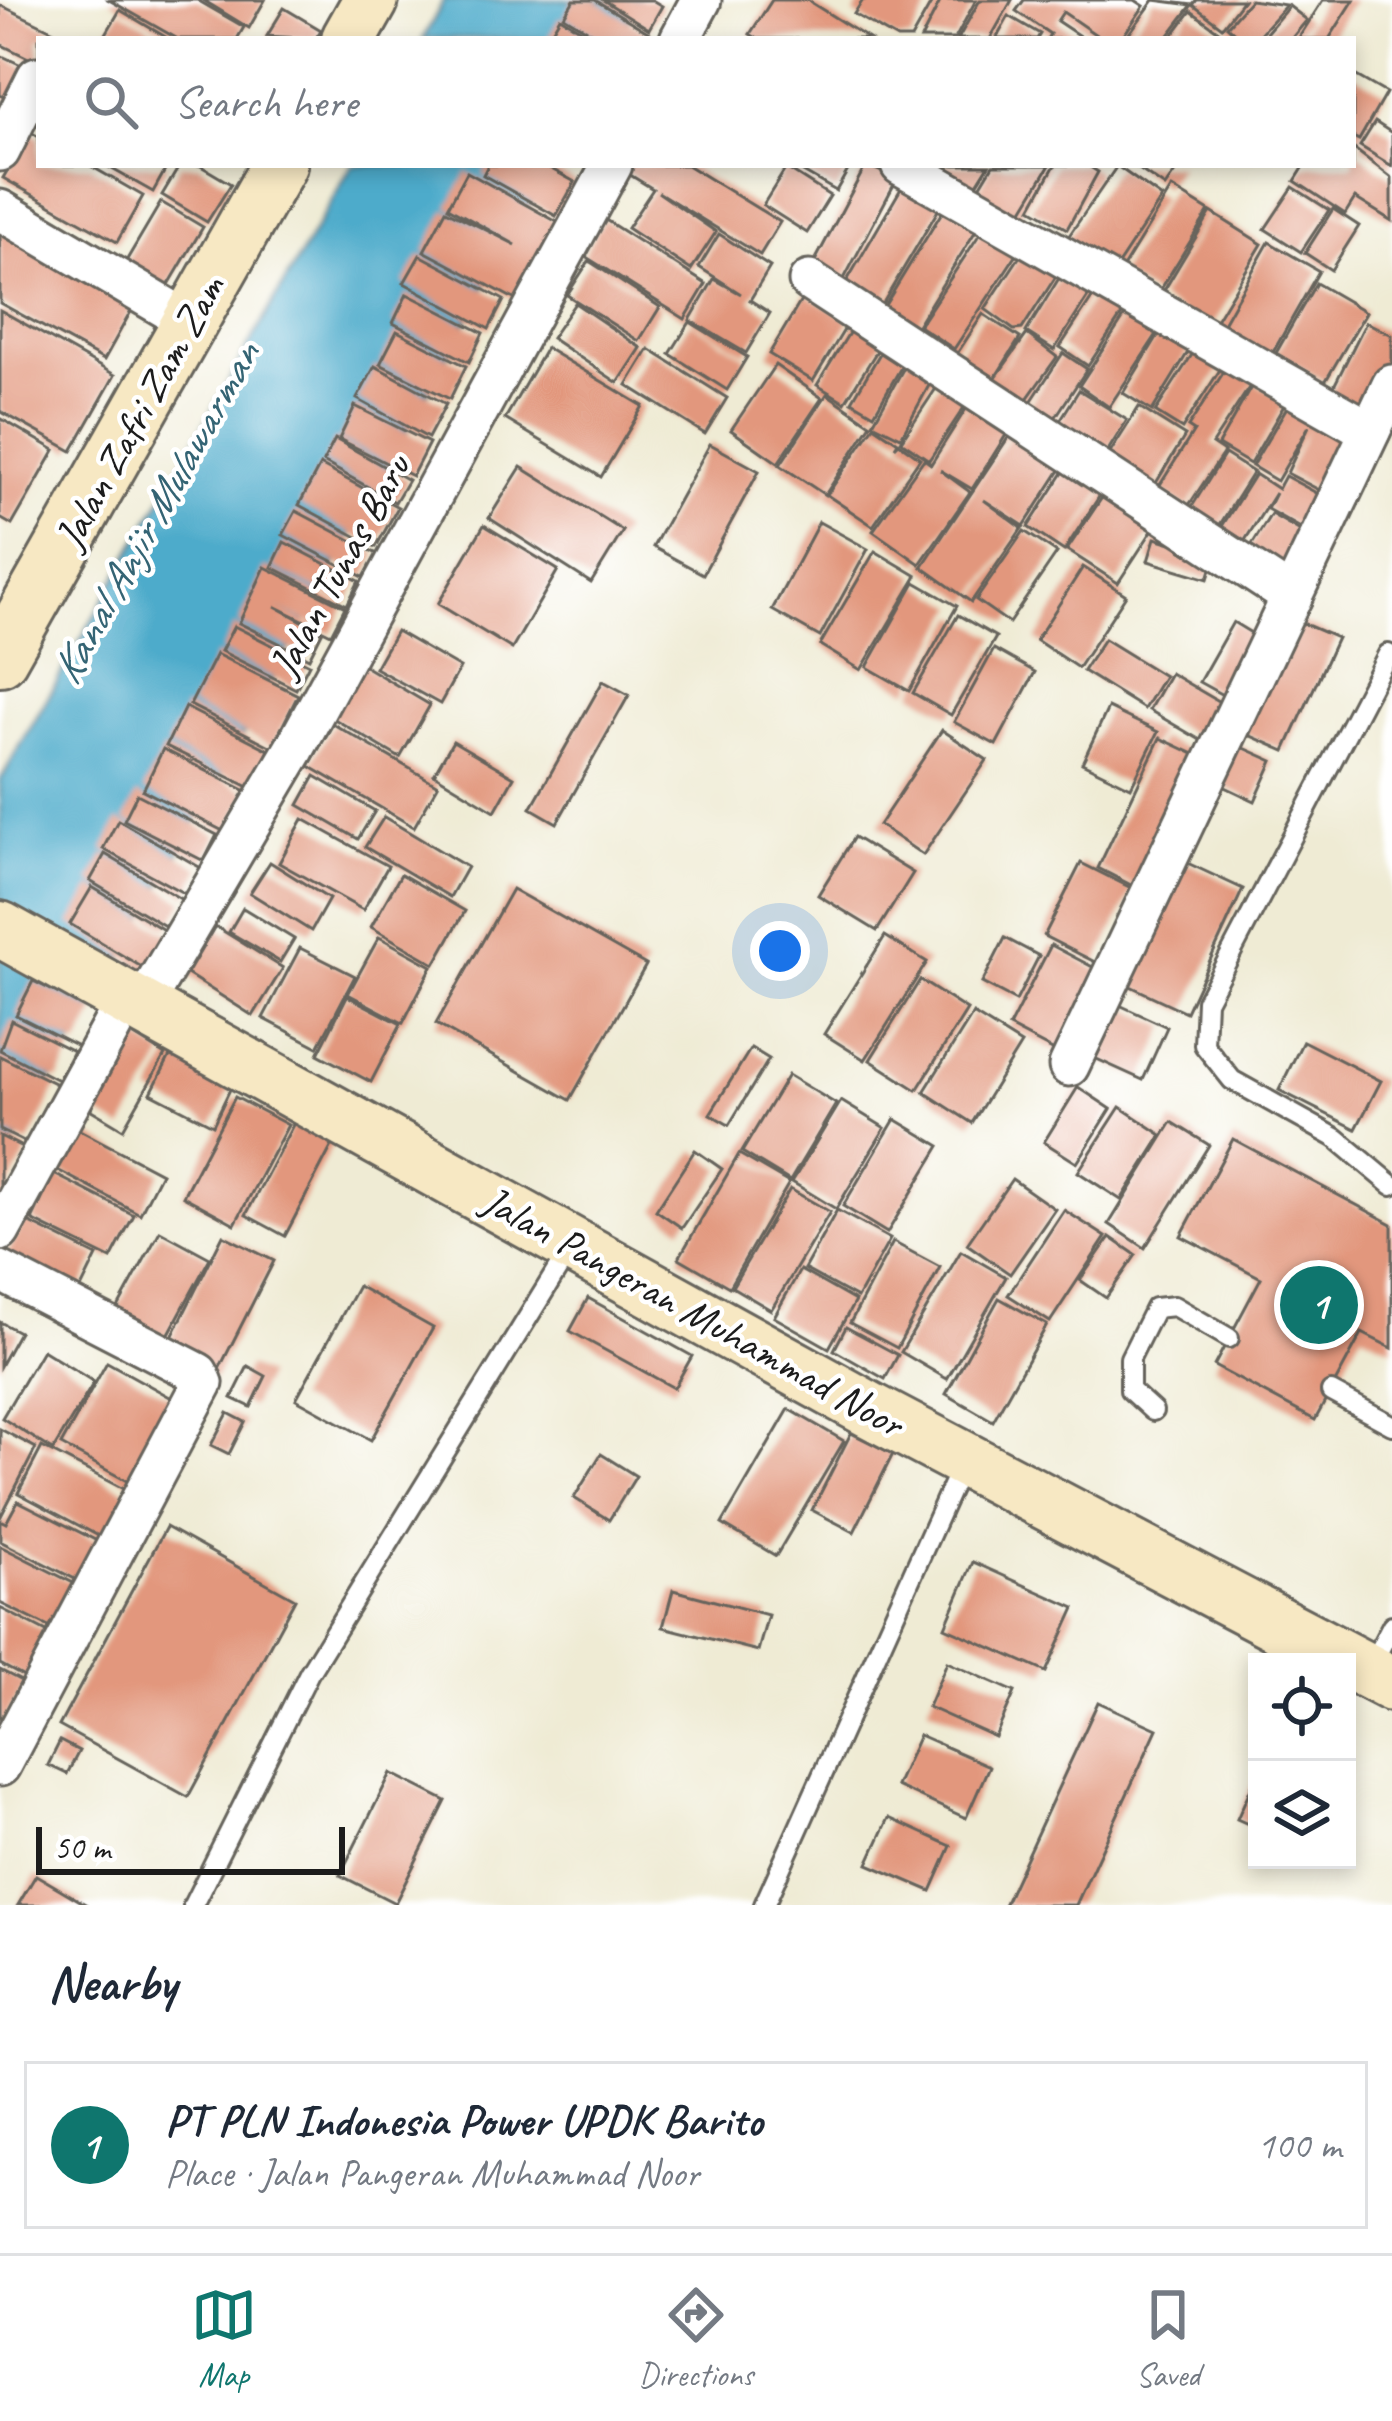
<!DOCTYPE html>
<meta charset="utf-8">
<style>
body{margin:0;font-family:Caveat,sans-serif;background:#f6f6f7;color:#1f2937}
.controls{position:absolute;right:36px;bottom:36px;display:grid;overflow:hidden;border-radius:0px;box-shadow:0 6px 18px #0003}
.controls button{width:108px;height:108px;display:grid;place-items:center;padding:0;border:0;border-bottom:3px solid #e0e1e3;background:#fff;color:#1f2937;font:60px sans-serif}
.scale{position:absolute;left:36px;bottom:30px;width:309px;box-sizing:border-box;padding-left:12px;border:6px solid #1c1c1c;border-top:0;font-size:33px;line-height:42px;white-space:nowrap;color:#1c1c1c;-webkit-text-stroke:9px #fff;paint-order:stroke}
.you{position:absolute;left:780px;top:951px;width:42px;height:42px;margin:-30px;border:9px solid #fff;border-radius:50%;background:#1a73e8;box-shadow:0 0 0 18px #1a73e833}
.badge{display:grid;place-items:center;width:78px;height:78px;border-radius:50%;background:#0f766e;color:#fff;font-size:39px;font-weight:700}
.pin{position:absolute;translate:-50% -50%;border:6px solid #fff;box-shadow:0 3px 12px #0006}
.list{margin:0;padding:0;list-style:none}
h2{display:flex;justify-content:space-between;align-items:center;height:156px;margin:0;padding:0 48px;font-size:51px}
h2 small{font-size:39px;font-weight:400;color:#747a83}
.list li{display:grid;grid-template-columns:78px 1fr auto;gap:36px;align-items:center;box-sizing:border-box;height:168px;margin:0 24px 24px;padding:0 24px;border:3px solid #e0e1e3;border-radius:0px}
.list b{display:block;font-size:45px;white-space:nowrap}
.list p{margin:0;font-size:39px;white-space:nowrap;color:#747a83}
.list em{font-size:39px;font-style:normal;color:#747a83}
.icon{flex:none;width:66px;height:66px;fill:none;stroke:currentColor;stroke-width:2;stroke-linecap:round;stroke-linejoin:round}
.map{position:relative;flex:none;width:1392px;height:1905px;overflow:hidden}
.search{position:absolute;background:#fff;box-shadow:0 6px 18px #0003;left:36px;right:36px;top:36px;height:132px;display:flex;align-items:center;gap:30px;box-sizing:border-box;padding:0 42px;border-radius:0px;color:#747a83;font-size:45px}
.sheet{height:348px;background:#fff}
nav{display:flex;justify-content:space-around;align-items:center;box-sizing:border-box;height:168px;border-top:3px solid #e0e1e3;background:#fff;font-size:33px;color:#747a83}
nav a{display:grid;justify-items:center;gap:6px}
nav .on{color:#0f766e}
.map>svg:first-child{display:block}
.water{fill:#4dabcb;stroke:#346474;stroke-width:3}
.building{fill:#e2977d}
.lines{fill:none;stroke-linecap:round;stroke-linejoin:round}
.lane-casing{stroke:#66645c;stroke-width:24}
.street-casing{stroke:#66645c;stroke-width:45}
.secondary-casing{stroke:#66645c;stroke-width:60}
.lane{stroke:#fff;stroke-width:18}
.street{stroke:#fff;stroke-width:39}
.secondary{stroke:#f7e8c3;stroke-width:54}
.labels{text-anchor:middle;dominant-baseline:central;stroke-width:9;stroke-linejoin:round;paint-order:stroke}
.street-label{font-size:42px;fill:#1c1c1c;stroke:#fff}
.water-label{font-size:45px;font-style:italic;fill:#346474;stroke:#fff}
</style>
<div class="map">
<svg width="1392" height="1905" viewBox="0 0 1392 1905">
<rect width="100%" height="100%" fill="#fff"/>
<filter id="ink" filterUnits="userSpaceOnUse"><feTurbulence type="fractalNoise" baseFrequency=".00833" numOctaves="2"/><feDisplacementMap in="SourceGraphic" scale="24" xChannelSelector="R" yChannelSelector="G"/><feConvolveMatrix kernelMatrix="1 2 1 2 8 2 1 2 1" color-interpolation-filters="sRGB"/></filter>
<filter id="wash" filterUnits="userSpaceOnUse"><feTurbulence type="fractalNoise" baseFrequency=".004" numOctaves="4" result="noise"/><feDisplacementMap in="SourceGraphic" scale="48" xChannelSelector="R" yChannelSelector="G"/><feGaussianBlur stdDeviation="2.7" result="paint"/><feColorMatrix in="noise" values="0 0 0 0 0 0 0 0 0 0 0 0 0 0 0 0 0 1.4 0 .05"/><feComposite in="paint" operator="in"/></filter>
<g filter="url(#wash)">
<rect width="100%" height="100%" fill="#efebd4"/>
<!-- water -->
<g class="water">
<polygon points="444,0 639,0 618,39 423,39"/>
<polygon points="352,165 551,165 123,956 0,1168 0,781"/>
</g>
<g id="blocks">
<!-- building -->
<g class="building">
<polygon points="109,0 197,0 244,27 237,39 178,39"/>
<polygon points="203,0 265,0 249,28"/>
<polygon points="574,0 595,0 651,34 648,39 602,39 564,16"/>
<polygon points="603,0 652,0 662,6 649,29"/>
<polygon points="772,0 807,0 869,39 758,39 750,34"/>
<polygon points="863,0 929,0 932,2 911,39 897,39 854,14"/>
<polygon points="941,0 976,0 955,39 921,39"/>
<polygon points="980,0 1012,0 990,39 958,39"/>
<polygon points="1024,0 1135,0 1144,6 1121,39 1102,39 1063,12 1057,21 1084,39 1047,39 1050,34 1016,11"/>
<polygon points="1154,0 1192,5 1166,39 1125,39"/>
<polygon points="1197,0 1243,0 1222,27 1193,5"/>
<polygon points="1250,0 1286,5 1255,39 1241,39 1227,26"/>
<polygon points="1323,0 1354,0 1329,39 1298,39"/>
<polygon points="0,5 58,33 56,39 39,39 39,63 0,44"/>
<polygon points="1289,6 1307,20 1291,39 1261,39"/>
<polygon points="284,8 321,30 315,39 267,36"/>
<polygon points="120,10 169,39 103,39"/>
<polygon points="1191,11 1220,32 1235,39 1170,39"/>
<polygon points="1009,16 1040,34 1037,39 996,39"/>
<polygon points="560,17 596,39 547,39"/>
<polygon points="0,55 34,71 19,104 0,95"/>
<polygon points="1353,74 1386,93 1359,140 1353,137"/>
<polygon points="1375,122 1392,133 1392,166 1360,146"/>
<polygon points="30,132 39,137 39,165 89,165 143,196 117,242 3,178"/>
<polygon points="1353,148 1392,178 1392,221 1355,198 1345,214 1295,181 1305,165 1353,165"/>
<polygon points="105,165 168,165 153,192"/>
<polygon points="180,165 199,165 231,184 207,222 162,195"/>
<polygon points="488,165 544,165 575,182 556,216 483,175"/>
<polygon points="625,165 687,165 780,222 760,255 658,192 716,232 691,270 627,228 653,189 622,170"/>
<polygon points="791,165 851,165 836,191"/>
<polygon points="866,165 897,179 844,279 814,263"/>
<polygon points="929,165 989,165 969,197"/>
<polygon points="993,165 1050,165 1016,221 975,195"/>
<polygon points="1055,165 1087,165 1098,172 1067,229 1031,208"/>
<polygon points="1133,165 1180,165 1165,187"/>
<polygon points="1117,166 1162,198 1113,272 1066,240"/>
<polygon points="786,168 830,196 807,233 763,205"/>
<polygon points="467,172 559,223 516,300 424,251 446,210 516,245 448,207"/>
<polygon points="906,180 943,202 880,308 844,286"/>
<polygon points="1293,187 1329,210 1301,252 1265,229"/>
<polygon points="1172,188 1209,211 1156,297 1119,274"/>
<polygon points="161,202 203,227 164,293 122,268"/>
<polygon points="947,204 980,224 914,330 882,310"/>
<polygon points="1333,209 1359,226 1331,270 1305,253"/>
<polygon points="1211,212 1262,244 1210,330 1159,299"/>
<polygon points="604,219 706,284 685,319 583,255"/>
<polygon points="985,226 1020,249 954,349 919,326"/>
<polygon points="0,230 139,297 104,360 0,303"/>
<polygon points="719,234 770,267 750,300 770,313 746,353 690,320 714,279 741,294 699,267"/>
<polygon points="1269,242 1319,271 1268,361 1218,332"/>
<polygon points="1026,247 1060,270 1022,329 1014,330 985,309"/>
<polygon points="420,255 504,300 489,329 404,283"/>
<polygon points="589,261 660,307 639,341 567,295"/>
<polygon points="1064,270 1093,289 1054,350 1026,332"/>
<polygon points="1316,283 1366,312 1325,382 1276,353"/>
<polygon points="1096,292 1125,310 1088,366 1060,347"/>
<polygon points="407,294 483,333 469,362 393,323"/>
<polygon points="805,294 850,320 813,381 769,354"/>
<polygon points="1134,302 1165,322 1109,407 1079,386"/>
<polygon points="575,303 641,348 618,383 551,338"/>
<polygon points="0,310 115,375 72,451 0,411"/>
<polygon points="983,314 1020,338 993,381 1027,334 1057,357 1019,410 953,360"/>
<polygon points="857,320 885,338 845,402 817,385"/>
<polygon points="1167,321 1196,339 1152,411 1123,393"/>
<polygon points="690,322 747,357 727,390 670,354"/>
<polygon points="1366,322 1392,335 1392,365 1364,421 1326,402"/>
<polygon points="397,331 466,366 450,399 380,364"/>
<polygon points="889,338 911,350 874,414 852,401"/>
<polygon points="1197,347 1223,365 1182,429 1155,412"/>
<polygon points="546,348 643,406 601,477 505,419"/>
<polygon points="649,349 727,398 705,434 627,385"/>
<polygon points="912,353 939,367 901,437 873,423"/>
<polygon points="1063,353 1087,369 1051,424 1027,408"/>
<polygon points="1229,364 1254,380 1212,444 1224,452 1187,508 1158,488 1194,431 1188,427"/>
<polygon points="775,365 822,398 778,463 731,430"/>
<polygon points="375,366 446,404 428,438 357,399"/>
<polygon points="943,378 971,397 929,460 901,441"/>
<polygon points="1254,382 1286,402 1250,464 1218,445"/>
<polygon points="1079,390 1127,420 1102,460 1054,430"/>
<polygon points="827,394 871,424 825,495 780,465"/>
<polygon points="1293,397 1357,431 1325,493 1287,473 1309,426 1277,481 1252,466"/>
<polygon points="971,401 1011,427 972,489 940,470 970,492 920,564 873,531 924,459 931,464"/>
<polygon points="355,406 429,443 412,476 339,439"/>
<polygon points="1139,407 1185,436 1151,491 1105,461"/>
<polygon points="0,418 55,450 12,525 0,518"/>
<polygon points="874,426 898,442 895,447 899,443 920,458 873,526 827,495"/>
<polygon points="1014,429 1066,461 1024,526 984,500 1022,528 971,602 922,567"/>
<polygon points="335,439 408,480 395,502 323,462"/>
<polygon points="710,444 759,471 703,574 653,547"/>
<polygon points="1225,454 1253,472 1219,526 1191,508"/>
<polygon points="1070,462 1106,486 1064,551 1028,527"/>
<polygon points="320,465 398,507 376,547 299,505"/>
<polygon points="521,467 623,531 591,583 489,518"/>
<polygon points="1255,474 1278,489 1285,476 1324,497 1306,531 1267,509 1275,493 1242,545 1219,531"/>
<polygon points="1111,484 1161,517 1118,583 1067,550"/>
<polygon points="296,511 377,554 365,578 283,535"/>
<polygon points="1271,514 1309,536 1283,579 1245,556"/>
<polygon points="819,522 868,549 820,637 772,610"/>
<polygon points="484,525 558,570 512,649 438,604"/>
<polygon points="1024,531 1057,553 1009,623 976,600"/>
<polygon points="1155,538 1215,556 1208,579 1148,561"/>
<polygon points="284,542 359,581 347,605 272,567"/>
<polygon points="875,551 917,576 861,670 820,645"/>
<polygon points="265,567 345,607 331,634 275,606 322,632 309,658 239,623"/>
<polygon points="1083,567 1126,595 1078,668 1036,640"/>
<polygon points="915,582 957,606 909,691 867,667"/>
<polygon points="958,615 996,637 951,715 913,693"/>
<polygon points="1293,619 1337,638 1285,751 1242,732"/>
<polygon points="1233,622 1261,639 1228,698 1199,682"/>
<polygon points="234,626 309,664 296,689 221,651"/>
<polygon points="396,631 460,668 440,704 375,668"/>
<polygon points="1104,639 1164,676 1144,709 1083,671"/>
<polygon points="994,649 1035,672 996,745 954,722"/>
<polygon points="216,654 298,695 272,747 190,705"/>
<polygon points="361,664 430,705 400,758 331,717"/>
<polygon points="1170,673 1223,704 1202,741 1149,710"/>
<polygon points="603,681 629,695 557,823 531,808"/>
<polygon points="185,707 269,750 251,788 166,746"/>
<polygon points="1108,708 1158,732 1131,787 1082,763"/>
<polygon points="333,724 438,785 414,827 309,766"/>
<polygon points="942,730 987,760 923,855 879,825"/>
<polygon points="1160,738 1198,756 1135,887 1098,868"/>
<polygon points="453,741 514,777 495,811 434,774"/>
<polygon points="1233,743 1273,761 1255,801 1215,782"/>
<polygon points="163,749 248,792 227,833 143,790"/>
<polygon points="315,776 375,811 358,839 299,805"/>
<polygon points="137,794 217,835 204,861 124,820"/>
<polygon points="384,817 467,867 450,897 365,847"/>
<polygon points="303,819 388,866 363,910 279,863"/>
<polygon points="118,820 201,868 187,895 103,849"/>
<polygon points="854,837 913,873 877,931 818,895"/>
<polygon points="105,854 184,901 168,928 90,881"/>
<polygon points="1181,860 1243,889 1186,1012 1124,983"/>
<polygon points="270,862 329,899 311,931 250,893"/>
<polygon points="1081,863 1133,889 1097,963 1044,936"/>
<polygon points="401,874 465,911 435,964 371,927"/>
<polygon points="92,887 172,935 150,972 70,924"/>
<polygon points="512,889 646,965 570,1100 436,1024"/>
<polygon points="243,908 294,939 280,962 229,932"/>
<polygon points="215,926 283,968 253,1016 187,974"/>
<polygon points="885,936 927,962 865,1060 824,1034"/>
<polygon points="379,937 432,966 403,1023 348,994"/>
<polygon points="1005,938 1039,956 1016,1001 982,983"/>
<polygon points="1051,945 1102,972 1060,1054 1009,1027"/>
<polygon points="300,948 355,976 318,1047 263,1018"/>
<polygon points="920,980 967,1010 917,1090 870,1060"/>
<polygon points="33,981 96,1012 78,1046 16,1015"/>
<polygon points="347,996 401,1024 371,1082 318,1054"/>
<polygon points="1113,1002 1167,1027 1143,1080 1088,1055"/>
<polygon points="973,1014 1021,1044 972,1123 924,1092"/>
<polygon points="11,1020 73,1051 58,1080 0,1050"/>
<polygon points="131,1034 165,1055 123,1129 88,1108"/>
<polygon points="1303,1041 1381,1081 1356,1129 1279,1090"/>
<polygon points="751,1048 769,1059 729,1125 710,1114"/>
<polygon points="172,1052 233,1083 213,1125 151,1093"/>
<polygon points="0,1056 58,1085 28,1144 0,1130"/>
<polygon points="788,1075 836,1104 790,1181 742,1152"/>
<polygon points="1078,1087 1111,1109 1077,1163 1044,1142"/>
<polygon points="235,1097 288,1125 235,1224 183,1196"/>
<polygon points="841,1101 885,1128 836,1209 792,1182"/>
<polygon points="1120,1107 1162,1135 1121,1200 1078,1172"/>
<polygon points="297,1117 336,1138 285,1236 246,1215"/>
<polygon points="895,1119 940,1146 887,1233 843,1206"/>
<polygon points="1172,1122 1209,1145 1145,1248 1109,1224"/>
<polygon points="72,1126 161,1173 140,1214 50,1166"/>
<polygon points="0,1136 28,1150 0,1205"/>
<polygon points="1233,1139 1392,1224 1392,1348 1362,1333 1315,1420 1214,1366 1261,1278 1181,1236"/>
<polygon points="695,1150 722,1169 682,1228 656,1210"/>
<polygon points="739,1154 789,1183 729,1287 679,1258"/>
<polygon points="54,1174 134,1215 111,1259 32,1220"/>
<polygon points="1012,1179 1055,1209 1010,1274 967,1244"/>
<polygon points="790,1189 830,1212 771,1310 732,1287"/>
<polygon points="837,1210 890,1239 857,1298 804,1269"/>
<polygon points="1064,1210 1106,1237 1050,1322 1008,1295"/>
<polygon points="24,1220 97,1256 74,1303 1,1266"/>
<polygon points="160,1231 210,1258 160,1350 110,1322"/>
<polygon points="223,1235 274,1261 214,1379 164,1353"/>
<polygon points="1110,1237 1136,1255 1106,1298 1080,1280"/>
<polygon points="893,1242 940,1267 897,1348 850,1323"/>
<polygon points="961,1251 1006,1277 947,1379 901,1352"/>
<polygon points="800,1270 855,1301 829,1348 774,1317"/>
<polygon points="358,1286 433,1328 371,1440 296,1399"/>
<polygon points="588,1298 692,1356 674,1388 570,1331"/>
<polygon points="999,1298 1047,1325 993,1421 946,1394"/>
<polygon points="0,1322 19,1332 0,1366"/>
<polygon points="846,1327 898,1355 885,1379 834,1350"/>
<polygon points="42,1350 94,1382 53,1450 2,1418"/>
<polygon points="107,1362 179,1402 134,1485 61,1445"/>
<polygon points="248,1366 266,1376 251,1407 232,1398"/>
<polygon points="789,1409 844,1441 776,1556 722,1524"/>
<polygon points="228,1413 245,1422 229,1454 211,1445"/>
<polygon points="0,1429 36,1448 0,1518"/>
<polygon points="851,1433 893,1454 854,1532 812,1510"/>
<polygon points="42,1447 133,1494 108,1541 18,1493"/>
<polygon points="601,1454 636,1476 609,1520 574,1498"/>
<polygon points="18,1501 105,1545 85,1584 0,1541 0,1520 6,1523"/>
<polygon points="166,1527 295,1599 188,1797 59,1726"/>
<polygon points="0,1546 89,1591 67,1636 0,1603"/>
<polygon points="973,1562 1075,1608 1046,1672 945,1627"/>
<polygon points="673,1590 768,1615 758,1651 663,1627"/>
<polygon points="0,1608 62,1640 39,1685 0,1664"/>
<polygon points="947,1662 1015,1692 995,1737 928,1707"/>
<polygon points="0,1670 27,1684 0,1726"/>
<polygon points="1098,1702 1157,1729 1076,1905 1004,1905"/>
<polygon points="919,1735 989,1766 966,1818 896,1786"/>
<polygon points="60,1741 79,1751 67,1774 48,1765"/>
<polygon points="391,1773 446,1801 395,1903 340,1875"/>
<polygon points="1257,1774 1257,1828 1237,1819"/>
<polygon points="889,1818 951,1846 931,1891 868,1864"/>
<polygon points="36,1875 87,1905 18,1905"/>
</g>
</g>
</g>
<g filter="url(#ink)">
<use href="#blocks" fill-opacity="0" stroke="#66645c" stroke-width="3"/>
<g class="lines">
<!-- lane casing -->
<g class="lane-casing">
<g id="lane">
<polyline points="1388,654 1206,1001 1204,1045 1232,1080 1336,1138 1392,1185"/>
<polyline points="1331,1392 1392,1425"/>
<polyline points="1153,1411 1130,1390 1130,1358 1155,1308 1174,1306 1229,1338"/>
<polyline points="1369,1669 1392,1625"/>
<polyline points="193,1905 309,1673 570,1249"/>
<polyline points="764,1905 961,1466"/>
</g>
</g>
<!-- street casing -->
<g class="street-casing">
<g id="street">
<polyline points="680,39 701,0"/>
<polyline points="0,151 37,77"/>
<polyline points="901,165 1370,431"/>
<polyline points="0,210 190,322"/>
<polyline points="809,281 1292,597"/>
<polyline points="142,1007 295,748 612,165"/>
<polyline points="1069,1066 1392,385"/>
<polyline points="0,1231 128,997"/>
<polyline points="0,1271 198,1373 203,1383 0,1766"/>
</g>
</g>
<!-- secondary casing -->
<g class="secondary-casing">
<g id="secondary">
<polyline points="349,39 371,0"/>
<polyline points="0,658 279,165"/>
<polyline points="0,929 870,1410 1392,1684"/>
</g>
</g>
<!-- lane -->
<use href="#lane" class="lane"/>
<!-- street -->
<use href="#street" class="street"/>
<!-- secondary -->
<use href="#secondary" class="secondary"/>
</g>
</g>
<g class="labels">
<!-- street labels -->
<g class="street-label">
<text transform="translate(140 412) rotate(-61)">Jalan Zafri Zam Zam</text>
<text transform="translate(340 566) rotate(-61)">Jalan Tunas Baru</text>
<text transform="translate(693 1312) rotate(29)">Jalan Pangeran Muhammad Noor</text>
</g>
<!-- water labels -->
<g class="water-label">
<text transform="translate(155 513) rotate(-61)">Kanal Anjir Mulawarman</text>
</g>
</g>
</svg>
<div class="controls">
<button><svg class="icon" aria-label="locate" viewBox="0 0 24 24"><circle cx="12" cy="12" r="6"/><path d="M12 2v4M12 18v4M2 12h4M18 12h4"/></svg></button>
<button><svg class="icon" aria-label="layers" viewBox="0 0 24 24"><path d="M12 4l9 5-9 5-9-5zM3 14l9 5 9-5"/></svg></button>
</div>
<div class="scale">50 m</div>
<div class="you"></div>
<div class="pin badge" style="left:1319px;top:1305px">1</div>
<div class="search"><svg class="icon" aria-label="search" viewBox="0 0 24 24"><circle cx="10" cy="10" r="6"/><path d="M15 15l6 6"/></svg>Search here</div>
</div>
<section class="sheet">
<h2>Nearby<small></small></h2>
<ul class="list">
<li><span class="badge">1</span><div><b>PT PLN Indonesia Power UPDK Barito</b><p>Place · Jalan Pangeran Muhammad Noor</p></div><em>100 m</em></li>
</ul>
</section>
<nav>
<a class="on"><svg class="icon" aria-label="map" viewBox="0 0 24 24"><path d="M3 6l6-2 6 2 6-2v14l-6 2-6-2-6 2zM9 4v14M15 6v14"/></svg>Map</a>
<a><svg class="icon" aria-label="directions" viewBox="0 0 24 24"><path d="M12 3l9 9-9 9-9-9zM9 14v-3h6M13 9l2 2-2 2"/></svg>Directions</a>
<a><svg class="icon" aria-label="saved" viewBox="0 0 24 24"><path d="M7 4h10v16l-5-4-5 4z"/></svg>Saved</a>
</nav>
